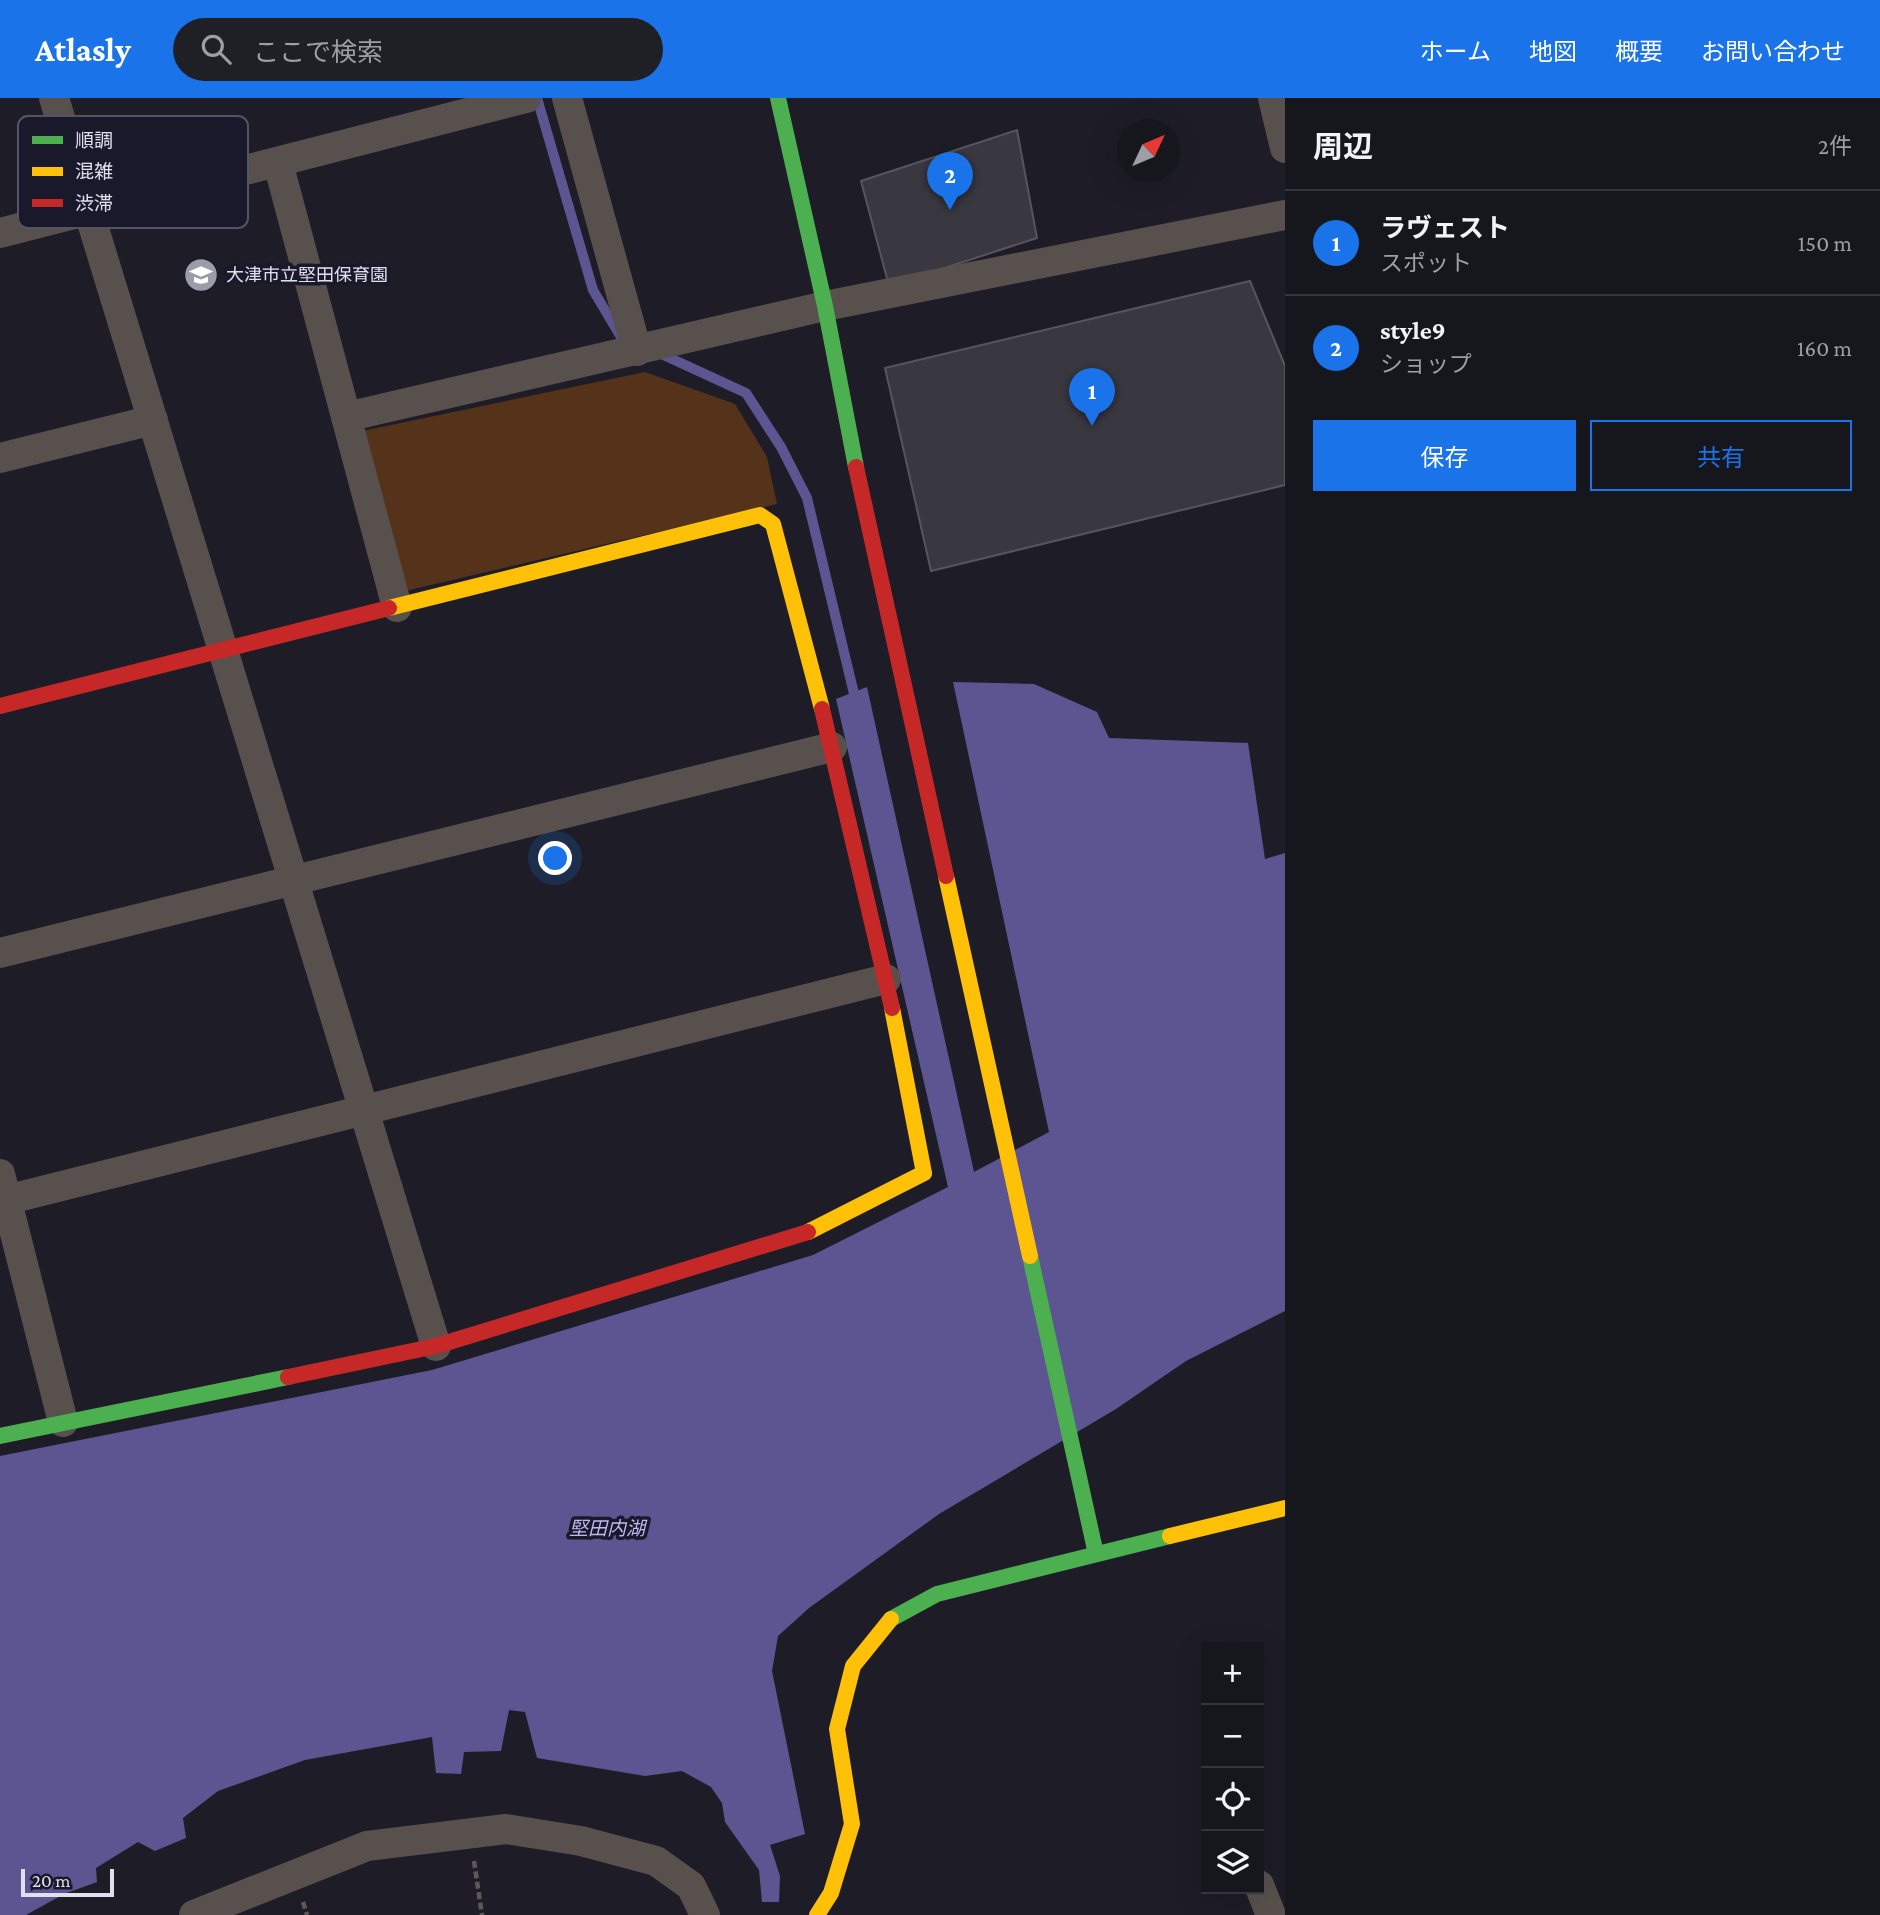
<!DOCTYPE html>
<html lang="ja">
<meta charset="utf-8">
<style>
body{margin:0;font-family:"Crimson Pro","Noto Sans JP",serif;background:#1f1f26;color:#f1f3f6}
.controls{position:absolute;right:21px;bottom:21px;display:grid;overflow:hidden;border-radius:0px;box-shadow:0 7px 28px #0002}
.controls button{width:63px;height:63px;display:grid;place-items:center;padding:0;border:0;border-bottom:2px solid #35353b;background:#16161d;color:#f1f3f6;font:35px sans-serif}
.compass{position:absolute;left:1117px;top:21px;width:63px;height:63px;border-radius:50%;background:#16161d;box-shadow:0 7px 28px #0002;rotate:46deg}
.scale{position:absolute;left:21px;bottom:18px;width:93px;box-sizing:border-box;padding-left:7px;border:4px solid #e0dfed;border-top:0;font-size:19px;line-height:24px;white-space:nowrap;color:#e0dfed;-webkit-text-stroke:5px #1a192b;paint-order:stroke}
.you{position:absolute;left:556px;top:761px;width:24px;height:24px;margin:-18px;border:5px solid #fff;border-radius:50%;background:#1a73e8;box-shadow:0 0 0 10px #1a73e833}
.badge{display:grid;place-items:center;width:46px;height:46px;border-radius:50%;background:#1a73e8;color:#fff;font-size:23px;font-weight:700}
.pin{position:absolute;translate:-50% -58px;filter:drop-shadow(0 2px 4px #0008)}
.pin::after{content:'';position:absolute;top:37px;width:24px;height:21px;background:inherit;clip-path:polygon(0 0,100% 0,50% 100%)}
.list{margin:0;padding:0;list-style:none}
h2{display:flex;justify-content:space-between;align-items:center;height:91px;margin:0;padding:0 28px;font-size:30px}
h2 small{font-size:23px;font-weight:400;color:#9e9fa4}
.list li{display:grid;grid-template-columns:46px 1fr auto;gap:21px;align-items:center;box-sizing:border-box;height:105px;padding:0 28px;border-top:2px solid #35353b}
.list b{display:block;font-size:26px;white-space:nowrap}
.list p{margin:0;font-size:23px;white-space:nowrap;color:#9e9fa4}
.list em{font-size:23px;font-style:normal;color:#9e9fa4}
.actions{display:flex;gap:14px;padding:21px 28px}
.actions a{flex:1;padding:16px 0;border:2px solid #1a73e8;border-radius:0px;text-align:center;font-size:24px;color:#1a73e8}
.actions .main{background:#1a73e8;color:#fff}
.icon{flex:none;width:38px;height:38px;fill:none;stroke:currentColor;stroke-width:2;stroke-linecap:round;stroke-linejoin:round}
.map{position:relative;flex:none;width:1285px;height:1817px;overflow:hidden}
header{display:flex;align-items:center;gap:42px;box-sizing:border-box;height:98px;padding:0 35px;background:#1a73e8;color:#fff}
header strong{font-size:33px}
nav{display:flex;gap:38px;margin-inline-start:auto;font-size:24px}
.search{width:490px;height:63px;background:#1f1f26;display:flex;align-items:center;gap:18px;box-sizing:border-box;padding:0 24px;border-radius:38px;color:#9e9fa4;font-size:26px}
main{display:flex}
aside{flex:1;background:#16161d}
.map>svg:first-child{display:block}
.green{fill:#54331a}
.water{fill:#5c5591}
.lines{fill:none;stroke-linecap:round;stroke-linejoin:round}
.stream{stroke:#5c5591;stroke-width:10}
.building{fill:#393841;stroke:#56555e;stroke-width:2}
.path{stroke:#5e5859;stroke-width:4.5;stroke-dasharray:7 3.5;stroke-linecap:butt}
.street{stroke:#57504c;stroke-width:30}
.fast{stroke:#4caf50;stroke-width:16}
.slow{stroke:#ffc107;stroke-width:16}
.jam{stroke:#c62828;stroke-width:16}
.labels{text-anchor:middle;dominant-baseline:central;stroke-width:7;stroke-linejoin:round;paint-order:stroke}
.poi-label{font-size:18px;fill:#e0dfed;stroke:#1a192b;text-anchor:start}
.water-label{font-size:19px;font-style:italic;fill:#bdb9f1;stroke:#1a192b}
.key{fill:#1a192b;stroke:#555465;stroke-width:2}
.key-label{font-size:19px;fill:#e0dfed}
</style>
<header>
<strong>Atlasly</strong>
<div class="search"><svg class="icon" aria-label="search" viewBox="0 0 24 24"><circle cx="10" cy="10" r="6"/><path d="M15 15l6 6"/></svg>ここで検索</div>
<nav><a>ホーム</a><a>地図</a><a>概要</a><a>お問い合わせ</a></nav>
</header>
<main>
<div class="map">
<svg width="1285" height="1817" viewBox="0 0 1285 1817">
<rect width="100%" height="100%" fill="#1e1d27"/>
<!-- green -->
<polygon class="green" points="645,274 735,306 767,359 777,406 405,493 362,333"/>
<!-- water -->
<polygon class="water" points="953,584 1034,586 1097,614 1109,640 1248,645 1265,761 1285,755 1285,1213 1186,1263 1116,1311 939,1416 809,1510 778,1538 772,1573 805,1736 770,1747 780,1778 779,1804 762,1804 759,1772 725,1724 722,1705 711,1689 682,1673 645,1678 537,1660 525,1614 509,1612 501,1653 464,1654 461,1676 436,1675 432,1639 305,1662 218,1693 183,1720 186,1740 155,1753 138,1744 96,1770 97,1784 64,1796 26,1817 0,1817 0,1358 432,1272 813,1157 948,1089 836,601 867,589 974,1074 1049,1034"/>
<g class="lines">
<!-- stream -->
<g class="stream">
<polyline points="537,0 593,192 621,239"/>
<polyline points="657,254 746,295 781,349 807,400 856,604"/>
</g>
</g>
<!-- building -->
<g class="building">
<polygon points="1017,32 1037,140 889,188 861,83"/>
<polygon points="1250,183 1285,268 1285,387 931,473 885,270"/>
</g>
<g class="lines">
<!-- path -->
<g class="path">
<polyline points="474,1763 482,1817"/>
<polyline points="303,1804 307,1817"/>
</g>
<!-- street -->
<g class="street">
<polyline points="54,0 436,1248"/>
<polyline points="567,0 637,253"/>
<polyline points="1273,0 1285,50"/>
<polyline points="278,65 397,509"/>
<polyline points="0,135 526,0"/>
<polyline points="346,319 825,208 1285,117"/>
<polyline points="0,360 153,322"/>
<polyline points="0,855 832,649"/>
<polyline points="0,1076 63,1324"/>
<polyline points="6,1102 886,881"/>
<polyline points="1259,1787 1271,1817"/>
<polyline points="194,1817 367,1748 506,1731 581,1743 656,1763 691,1788 705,1817"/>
</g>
<!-- fast -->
<g class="fast">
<polyline points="778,0 825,208 856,369"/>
<polyline points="1030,1158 1096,1456"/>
<polyline points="0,1338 288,1279"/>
<polyline points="891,1521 937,1496 1170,1438"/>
</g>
<!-- slow -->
<g class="slow">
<polyline points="389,510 760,417 773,426 822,611"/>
<polyline points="946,778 1030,1158"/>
<polyline points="808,1134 924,1075 892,910"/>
<polyline points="1170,1438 1285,1410"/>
<polyline points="817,1817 831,1795 852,1726 837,1631 853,1568 891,1521"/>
</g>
<!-- jam -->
<g class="jam">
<polyline points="856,369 946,778"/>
<polyline points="0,608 389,510"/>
<polyline points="822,611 892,910"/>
<polyline points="288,1279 436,1248 808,1134"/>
</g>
</g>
<!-- icons -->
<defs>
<g id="school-disc" transform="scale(1.75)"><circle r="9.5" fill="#9c9ba8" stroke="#1a192b"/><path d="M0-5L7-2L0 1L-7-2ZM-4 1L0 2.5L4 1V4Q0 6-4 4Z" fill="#fff"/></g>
</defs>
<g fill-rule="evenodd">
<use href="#school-disc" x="201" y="177"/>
</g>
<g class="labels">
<!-- poi labels -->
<g class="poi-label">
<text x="226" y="177">大津市立堅田保育園</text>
</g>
<!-- water labels -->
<g class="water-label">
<text x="607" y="1430">堅田内湖</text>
</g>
</g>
<!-- legend -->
<rect x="18" y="18" width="230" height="112" rx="10" class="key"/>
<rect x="32" y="38" width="31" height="8" fill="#4caf50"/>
<rect x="32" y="69" width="31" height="9" fill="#ffc107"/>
<rect x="32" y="101" width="31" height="8" fill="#c62828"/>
<g class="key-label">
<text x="75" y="49">順調</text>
<text x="75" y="80">混雑</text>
<text x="75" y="112">渋滞</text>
</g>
</svg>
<div class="controls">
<button>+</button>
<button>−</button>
<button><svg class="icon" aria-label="locate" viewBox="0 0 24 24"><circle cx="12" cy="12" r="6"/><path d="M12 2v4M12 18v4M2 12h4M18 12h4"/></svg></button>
<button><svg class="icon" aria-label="layers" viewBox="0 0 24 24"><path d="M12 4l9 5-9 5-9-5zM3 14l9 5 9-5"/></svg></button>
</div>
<svg class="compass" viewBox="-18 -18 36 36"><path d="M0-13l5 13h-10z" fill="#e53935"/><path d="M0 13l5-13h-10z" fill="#9e9fa4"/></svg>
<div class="scale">20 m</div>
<div class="you"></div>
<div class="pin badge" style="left:1092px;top:328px">1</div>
<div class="pin badge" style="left:950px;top:112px">2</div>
</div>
<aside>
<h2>周辺<small>2件</small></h2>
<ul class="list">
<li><span class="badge">1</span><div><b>ラヴェスト</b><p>スポット</p></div><em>150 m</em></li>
<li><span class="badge">2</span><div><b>style9</b><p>ショップ</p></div><em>160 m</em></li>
</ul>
<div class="actions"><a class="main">保存</a><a>共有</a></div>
</aside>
</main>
